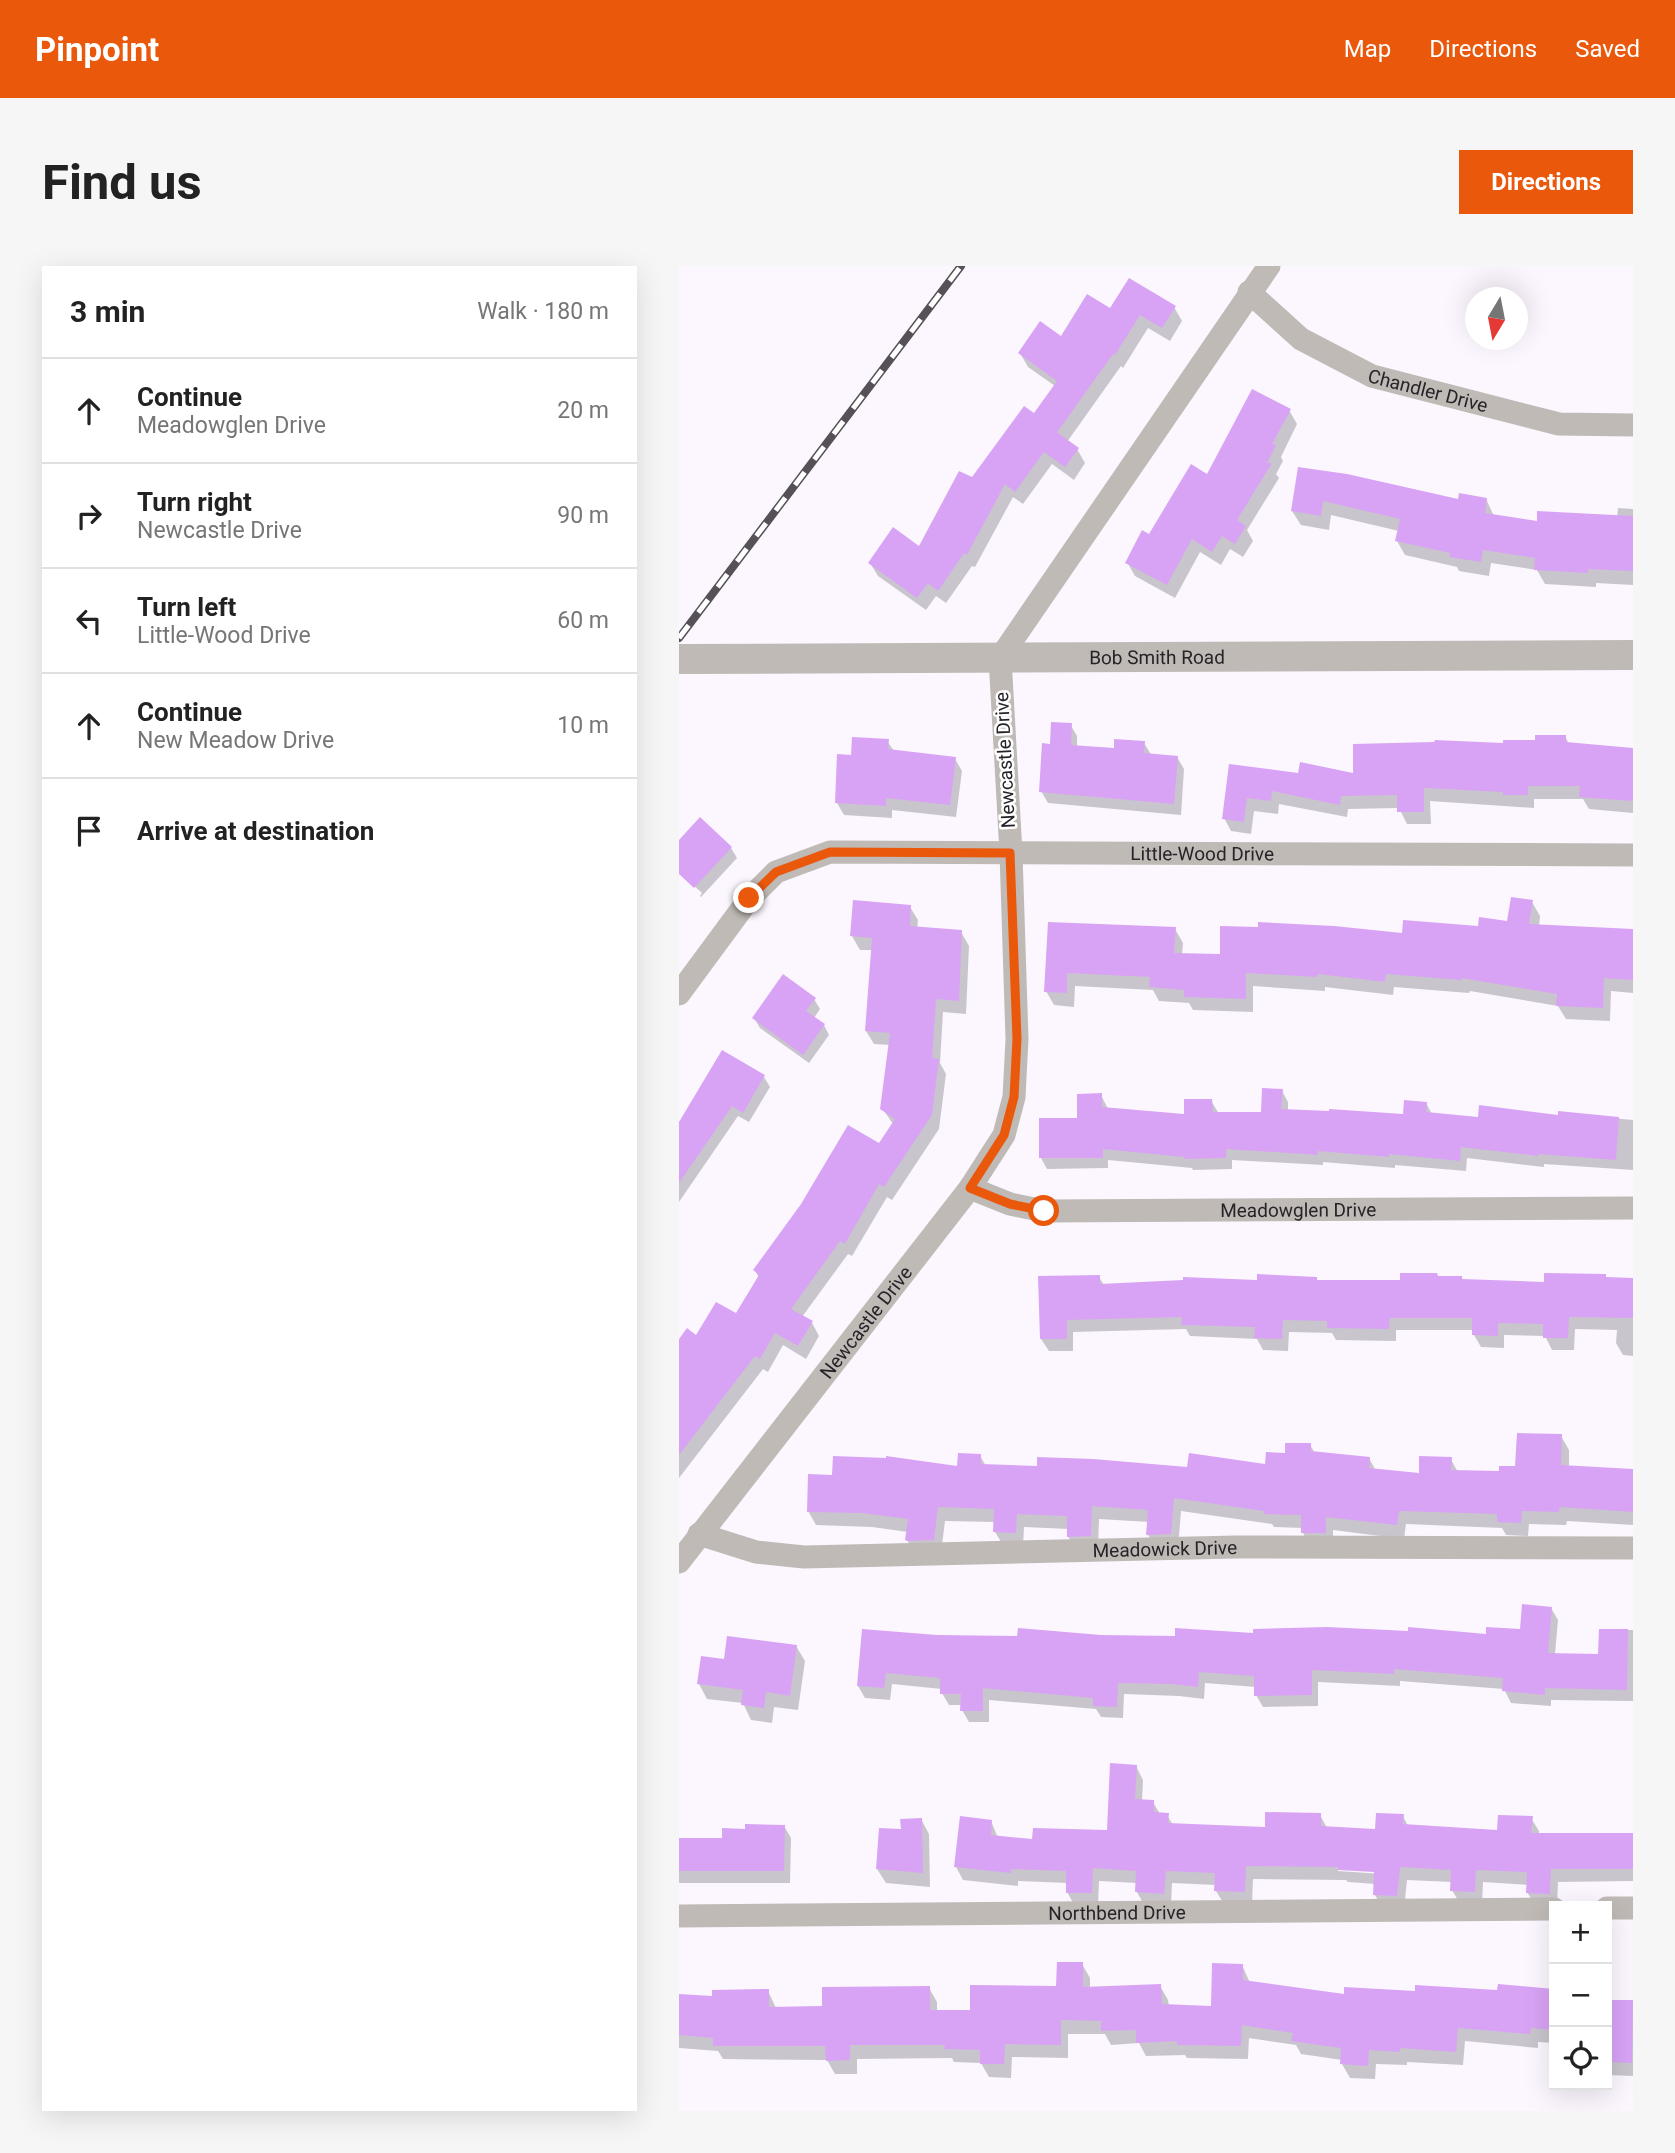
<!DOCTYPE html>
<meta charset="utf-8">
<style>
body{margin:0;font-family:Roboto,sans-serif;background:#f6f6f6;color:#222}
.controls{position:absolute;right:21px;bottom:21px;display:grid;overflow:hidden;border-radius:0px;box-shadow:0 7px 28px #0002}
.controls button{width:63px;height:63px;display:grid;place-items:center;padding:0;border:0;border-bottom:2px solid #e0e0e0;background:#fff;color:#222;font:35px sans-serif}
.compass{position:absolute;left:786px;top:21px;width:63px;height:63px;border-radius:50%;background:#fff;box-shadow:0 7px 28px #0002;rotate:190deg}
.stop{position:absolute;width:21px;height:21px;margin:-16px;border:5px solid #ea580c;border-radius:50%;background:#fff}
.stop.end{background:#ea580c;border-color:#fff;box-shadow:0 2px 7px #0008}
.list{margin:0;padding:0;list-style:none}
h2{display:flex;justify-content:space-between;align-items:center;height:91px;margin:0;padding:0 28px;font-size:30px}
h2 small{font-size:23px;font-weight:400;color:#767676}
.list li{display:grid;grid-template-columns:46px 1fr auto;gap:21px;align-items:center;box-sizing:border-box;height:105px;padding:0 28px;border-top:2px solid #e0e0e0}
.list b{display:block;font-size:26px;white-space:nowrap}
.list p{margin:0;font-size:23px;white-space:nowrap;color:#767676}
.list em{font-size:23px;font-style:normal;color:#767676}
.icon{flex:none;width:38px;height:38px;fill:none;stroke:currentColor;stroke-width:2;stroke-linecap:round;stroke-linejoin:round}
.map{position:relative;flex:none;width:954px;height:1845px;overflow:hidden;border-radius:0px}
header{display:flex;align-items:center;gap:42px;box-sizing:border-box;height:98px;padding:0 35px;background:#ea580c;color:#fff}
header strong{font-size:33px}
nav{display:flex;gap:38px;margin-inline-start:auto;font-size:24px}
.intro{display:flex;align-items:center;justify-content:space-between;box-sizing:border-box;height:168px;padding:0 42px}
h1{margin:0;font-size:49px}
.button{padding:18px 32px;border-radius:0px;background:#ea580c;color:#fff;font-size:24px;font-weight:700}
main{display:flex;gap:42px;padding:0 42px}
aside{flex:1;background:#fff;border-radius:0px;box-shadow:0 7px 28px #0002}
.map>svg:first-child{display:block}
.shadow{fill:#0003;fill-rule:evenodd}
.building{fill:#d8a3f5}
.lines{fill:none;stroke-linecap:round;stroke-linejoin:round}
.minor{stroke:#bfbab6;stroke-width:23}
.tertiary{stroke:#bfbab6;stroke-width:30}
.rail-casing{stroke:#555157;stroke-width:8}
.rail{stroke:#fff;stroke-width:5;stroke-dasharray:16;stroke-linecap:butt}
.route{stroke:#ea580c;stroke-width:9}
.labels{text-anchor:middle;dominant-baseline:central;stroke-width:5;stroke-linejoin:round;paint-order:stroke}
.street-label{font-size:19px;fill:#272429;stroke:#fff}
</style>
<header>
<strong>Pinpoint</strong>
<nav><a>Map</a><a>Directions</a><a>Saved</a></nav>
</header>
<div class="intro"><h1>Find us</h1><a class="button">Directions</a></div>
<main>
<aside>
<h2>3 min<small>Walk · 180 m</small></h2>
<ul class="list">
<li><svg class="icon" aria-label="ahead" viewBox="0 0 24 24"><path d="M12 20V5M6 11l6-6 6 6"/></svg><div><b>Continue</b><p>Meadowglen Drive</p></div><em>20 m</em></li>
<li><svg class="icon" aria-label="right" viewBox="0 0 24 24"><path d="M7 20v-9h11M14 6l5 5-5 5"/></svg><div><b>Turn right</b><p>Newcastle Drive</p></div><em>90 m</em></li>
<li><svg class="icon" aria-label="left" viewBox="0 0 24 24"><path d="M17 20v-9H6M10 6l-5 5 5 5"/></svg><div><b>Turn left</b><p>Little-Wood Drive</p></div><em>60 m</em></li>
<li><svg class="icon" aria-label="ahead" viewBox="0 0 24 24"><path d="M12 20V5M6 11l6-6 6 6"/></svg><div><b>Continue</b><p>New Meadow Drive</p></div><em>10 m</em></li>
<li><svg class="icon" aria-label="arrive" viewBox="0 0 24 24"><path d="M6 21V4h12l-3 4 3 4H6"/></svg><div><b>Arrive at destination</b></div></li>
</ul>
</aside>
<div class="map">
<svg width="954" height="1845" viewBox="0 0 954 1845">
<rect width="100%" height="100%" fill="#fcf7ff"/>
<!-- shadow -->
<g class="shadow">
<polygon points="495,41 503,55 491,75 469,62 444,102 442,100 388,176 398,183 406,197 395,214 373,198 344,238 334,231 296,301 293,300 267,337 257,330 247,344 199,310 191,297 241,282 294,214 356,150 376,120 349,101 341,87 382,72 432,45"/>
<polygon points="610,144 618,158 602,191 604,195 597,208 600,212 568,264 574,275 564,291 551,283 542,299 521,286 496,332 456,310 448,296 471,271 529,210"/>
<polygon points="620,203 780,235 807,233 815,250 859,257 938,251 939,242 954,243 954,319 917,317 917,321 866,318 858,304 812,297 810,310 780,305 778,301 726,289 718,275 720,265 652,249 650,264 622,259 613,245"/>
<polygon points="391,458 398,470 398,481 436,484 465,477 473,490 498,491 505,503 502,549 369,537 362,525 373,479"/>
<polygon points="886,470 890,478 954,483 954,547 910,543 904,533 855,533 855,542 751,535 752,558 728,558 720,542 669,543 668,551 600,538 599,548 575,545 572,568 552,565 545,552 552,500 620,509 676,509 826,479"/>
<polygon points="208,475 215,485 276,493 283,505 277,551 213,544 213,552 165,549 158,537 174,490"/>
<polygon points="21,554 52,582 58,592 22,631 0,611 21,630 23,627 0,606 0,576"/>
<polygon points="853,636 861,650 860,661 954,664 954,727 932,725 931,755 887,753 879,740 791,725 790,727 715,721 714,729 646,721 646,725 574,720 574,746 514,744 510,737 480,735 474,724 396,720 395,741 375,739 367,725 370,658 496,663 504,677 503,689 543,690 830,657"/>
<polygon points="231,641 239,654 238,663 282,666 290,680 287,748 264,746 261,797 267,808 260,863 213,934 208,931 173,990 169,988 123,1051 133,1057 140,1070 127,1093 104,1079 89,1106 84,1103 0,1212 0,1076 18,1071 58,1050 80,1012 76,1004 201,879 214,858 203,842 211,779 195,778 187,765 193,684 181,684 173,670"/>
<polygon points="135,733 141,743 135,752 145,759 150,769 130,797 81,762 75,752"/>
<polygon points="85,811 91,821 70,856 59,850 0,936 0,855 2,856"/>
<polygon points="603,825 609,836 609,845 725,850 747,837 753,848 800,853 880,851 880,847 954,854 954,904 865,898 865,901 788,892 787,905 716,899 716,902 644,896 644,899 553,894 553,903 514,904 513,902 429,894 429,902 368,903 362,892 422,829 429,843 507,850 532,835 539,846 583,848"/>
<polygon points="420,1011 425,1019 637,1013 639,1016 723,1016 759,1012 783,1015 867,1017 928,1012 954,1014 954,1090 944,1089 937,1077 938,1064 896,1063 895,1084 873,1084 866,1070 825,1069 825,1082 802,1081 795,1069 795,1064 717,1064 717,1075 657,1074 653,1067 610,1066 609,1085 584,1084 578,1073 511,1070 507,1063 394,1066 394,1085 370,1085 362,1073"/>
<polygon points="882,1170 890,1184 890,1201 954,1205 954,1259 888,1255 887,1259 850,1258 849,1270 827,1269 823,1262 727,1258 725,1273 654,1264 654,1281 632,1281 624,1267 624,1262 595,1261 593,1258 502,1245 499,1282 477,1282 469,1269 470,1256 420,1253 419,1284 397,1284 389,1270 390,1263 345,1261 344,1280 324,1279 316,1266 316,1256 266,1255 262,1287 236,1288 228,1274 229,1266 193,1261 137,1259 129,1245 280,1202 301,1190 307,1200 510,1203 588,1200 631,1179 636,1187 690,1192 697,1205 741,1209 771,1192 779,1206 821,1207 838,1202"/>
<polygon points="872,1342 879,1354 876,1388 921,1390 921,1364 954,1364 954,1435 872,1434 872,1440 832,1437 825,1423 721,1415 721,1420 639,1416 639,1440 584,1441 577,1429 577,1421 526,1417 525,1433 500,1430 445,1428 444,1452 422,1451 417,1443 310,1434 310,1456 290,1456 283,1444 283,1439 270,1439 263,1427 263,1423 213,1418 211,1434 186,1432 179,1420 258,1371 497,1372 576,1369 808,1369 843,1365"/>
<polygon points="117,1380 126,1395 119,1444 95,1441 93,1457 72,1454 64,1437 28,1433 20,1418 46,1395"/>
<path d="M457 1500 464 1514 463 1535 474 1536 481 1548 488 1549 494 1559 588 1563 641 1549 648 1562 698 1565 724 1550 729 1560 820 1566 852 1552 860 1565V1569H954V1615L879 1616 878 1640 856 1639 848 1626 849 1619 804 1616 803 1639 781 1638 773 1624V1616L728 1614 725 1643 703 1642 696 1629V1618L669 1616 667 1614 574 1613 573 1639 545 1638 537 1625V1619L493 1617 492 1640 465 1639 458 1626V1617L420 1615 419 1640H396L388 1626 389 1617 339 1615V1620L284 1614 277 1601 312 1555 319 1572 355 1575 429 1566ZM659 1602 704 1605V1608L659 1605Z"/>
<polygon points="242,1553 250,1568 251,1621 207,1617 198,1603"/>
<polygon points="105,1560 112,1572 111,1617 0,1617 0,1573 45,1573 68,1564"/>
<polygon points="403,1698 411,1712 411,1722 481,1720 489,1734 490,1740 534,1742 563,1699 571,1717 667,1730 820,1726 820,1720 875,1724 875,1777 859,1776 859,1782 786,1775 784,1799 728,1796 728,1799 697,1798 696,1813 671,1812 663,1798 663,1794 622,1788 617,1779 570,1772 569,1793 508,1792 506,1789 467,1790 460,1777 432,1779 426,1768 389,1768 389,1792 333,1791 332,1812 310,1811 302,1797 275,1796 273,1792 178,1793 178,1808 156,1808 148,1794 44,1793 39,1785 0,1782 0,1730 35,1732 89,1725 97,1742 145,1742 250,1722 258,1736 258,1746 292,1746 379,1722"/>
<polygon points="928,1735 954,1736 954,1810 928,1809"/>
</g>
<!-- building -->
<g class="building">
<polygon points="450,12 497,40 483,62 461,49 436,89 434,88 379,165 379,167 400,182 386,201 365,186 336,226 326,218 288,289 285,287 259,325 249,317 238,332 189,297 214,261 240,280 280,205 293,211 345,140 355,147 378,115 339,87 361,55 382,70 408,28 431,42"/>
<polygon points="573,123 612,143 593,178 597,179 588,197 593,197 558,254 567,260 556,278 543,270 533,286 513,273 488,319 446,297 463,264 470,268 512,198 528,208"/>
<polygon points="619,201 668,208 779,233 780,227 808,232 806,247 858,255 858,245 954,250 954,305 909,303 909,307 855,304 856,292 804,284 802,296 770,291 771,287 716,275 721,253 644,235 642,250 612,245"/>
<polygon points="372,456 393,457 392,479 435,482 435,473 466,475 465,487 499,490 495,538 360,526 363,477 371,478"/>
<polygon points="856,469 887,469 887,476 954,482 954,535 900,531 901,520 849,520 849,529 824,529 824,526 745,522 745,546 718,546 718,529 662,530 661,539 593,525 592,535 568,532 565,556 543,553 550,498 619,507 621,496 674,507 674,478 755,476 756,474 824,477 824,474 856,474"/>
<polygon points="173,471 210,473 209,483 277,491 271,539 207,532 207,540 156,537 158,488 172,489"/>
<polygon points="21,551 53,581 15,622 0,608 0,574"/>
<polygon points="832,631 854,634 850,658 954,663 954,714 925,712 924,742 877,740 878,728 783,712 783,714 707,708 706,716 639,708 638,711 567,707 567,733 505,731 505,724 470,721 471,711 388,707 388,727 365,726 369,656 497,661 495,687 541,688 541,660 579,661 579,656 655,660 723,667 724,654 799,660 800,651 828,655"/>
<polygon points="174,634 232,639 231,660 283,664 280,735 257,733 253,792 260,793 253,849 205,921 200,918 166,978 161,975 112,1043 134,1055 119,1080 96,1067 81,1093 76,1090 0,1189 0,1073 8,1062 17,1069 37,1036 57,1047 80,1009 74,1004 122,938 169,859 200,877 216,853 201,843 211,767 186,765 193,672 171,670"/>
<polygon points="104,708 137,732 127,745 146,758 124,789 73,752"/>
<polygon points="43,784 86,809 64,847 53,840 0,917 0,856"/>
<polygon points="583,822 604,823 602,843 650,845 650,843 724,848 725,834 748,836 747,846 799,851 800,839 879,849 879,845 940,851 937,894 859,888 859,890 782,881 781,895 710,888 710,891 639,885 639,889 547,883 547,892 506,893 505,891 424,883 424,892 360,892 360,852 398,852 398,828 423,827 423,841 505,848 505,833 533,833 534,846 582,846"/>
<polygon points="721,1007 758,1007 759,1010 783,1010 783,1013 865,1016 865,1007 927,1008 927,1011 954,1012 954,1052 890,1051 889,1072 864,1072 864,1058 819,1057 819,1070 793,1069 793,1052 711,1052 710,1063 648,1062 648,1055 604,1054 603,1073 575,1072 576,1061 502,1059 503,1051 388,1054 388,1073 361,1073 359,1010 421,1009 421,1018 504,1014 504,1011 578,1014 578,1008 638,1011 638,1014 721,1014"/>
<polygon points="838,1167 883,1168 882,1199 954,1203 954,1246 881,1241 880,1246 843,1245 842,1257 818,1256 818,1248 720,1245 718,1259 647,1251 647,1267 622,1267 622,1249 585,1248 585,1245 495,1232 492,1268 467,1269 469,1244 413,1240 412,1270 388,1271 388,1250 338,1248 337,1267 314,1266 315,1243 259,1241 255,1274 229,1275 226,1274 229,1253 184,1247 128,1246 129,1208 153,1209 154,1190 207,1192 207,1190 278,1200 279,1187 302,1188 302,1198 358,1200 358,1191 414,1193 508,1201 510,1187 586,1198 587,1186 606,1187 606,1177 632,1177 632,1185 691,1191 690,1202 740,1207 740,1190 773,1191 772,1204 820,1205 820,1200 836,1200"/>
<polygon points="843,1338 873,1341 869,1387 919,1388 920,1363 949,1363 948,1424 866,1422 866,1429 823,1425 824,1412 715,1403 715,1408 633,1404 633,1429 575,1430 575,1410 520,1406 519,1421 492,1418 439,1417 438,1441 414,1440 414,1432 304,1422 304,1445 281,1445 282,1428 261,1428 261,1412 207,1407 205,1422 178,1420 183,1363 258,1369 338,1370 339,1362 422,1369 496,1370 496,1362 574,1367 574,1363 648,1361 729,1365 729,1361 807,1368 807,1361 841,1363"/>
<polygon points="48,1370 118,1379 111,1430 87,1426 85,1442 62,1439 64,1424 18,1418 22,1390 45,1393"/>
<polygon points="431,1497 458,1499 456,1533 475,1534 475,1546 490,1547 489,1557 586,1561 586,1546 642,1547 642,1560 696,1563 697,1547 725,1548 724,1558 818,1564 819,1549 854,1550 852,1567 954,1567 954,1603 872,1603 871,1628 847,1627 848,1606 797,1604 796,1626 771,1625 772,1604 721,1601 718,1630 694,1629 695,1606 659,1604 659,1601 567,1600 566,1626 535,1625 536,1607 487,1605 485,1628 456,1626 457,1605 414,1602 413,1627 387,1627 387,1605 332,1603 332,1607 275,1601 281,1550 313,1554 312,1569 353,1573 354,1562 428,1564"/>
<polygon points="243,1552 244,1607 197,1603 200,1562 222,1563 221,1553"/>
<polygon points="66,1558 106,1559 105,1605 0,1605 0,1572 43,1572 43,1562 66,1563"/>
<polygon points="378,1696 404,1696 404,1721 482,1718 483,1738 532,1740 533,1697 564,1698 564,1714 665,1728 665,1721 736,1725 736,1719 818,1724 819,1718 875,1723 874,1764 852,1762 851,1768 779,1762 777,1786 721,1782 721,1786 690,1784 689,1800 661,1798 662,1782 612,1775 614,1767 563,1759 562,1780 498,1779 498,1775 457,1777 457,1764 422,1765 422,1755 382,1754 382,1779 326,1778 325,1798 301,1798 301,1784 265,1783 266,1779 171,1779 171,1794 147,1795 146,1780 34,1780 34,1772 0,1769 0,1728 33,1730 33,1724 90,1723 90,1741 143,1740 143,1721 251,1720 251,1744 291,1744 291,1719 377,1720"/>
<polygon points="928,1734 954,1734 953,1797 928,1796"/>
</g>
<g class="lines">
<!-- minor -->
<g class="minor">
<path id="s1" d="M570 26 622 73 693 110 880 158 954 159"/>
<path id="s2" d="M0 728 70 633 97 606 151 586 954 589"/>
<path id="s3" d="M291 922 331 938 365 945 954 942"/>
<path id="s4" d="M20 1268 77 1286 125 1291 557 1281 954 1282"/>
<path id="s5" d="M0 1296 291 922 325 869 335 831 338 773 332 587 321 392 590 0"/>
<polyline points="928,1642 954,1642"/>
<path id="s6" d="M0 1650 875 1643"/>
</g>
<!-- tertiary -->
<path class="tertiary" id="s7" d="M0 393 954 389"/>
<!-- rail casing -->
<g class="rail-casing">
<polyline id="rail" points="0,372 282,0"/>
</g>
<!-- rail -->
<use href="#rail" class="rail"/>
</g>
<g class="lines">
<!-- route -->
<polyline class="route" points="70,632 97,606 151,586 331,587 338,773 335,831 325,869 291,922 331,938 365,945"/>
</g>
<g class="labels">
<!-- street labels -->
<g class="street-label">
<text stroke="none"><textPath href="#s1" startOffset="208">Chandler Drive</textPath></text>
<text stroke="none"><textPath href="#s7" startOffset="478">Bob Smith Road</textPath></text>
<text transform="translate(326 494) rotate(-93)">Newcastle Drive</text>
<text stroke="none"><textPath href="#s2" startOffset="586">Little-Wood Drive</textPath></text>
<text stroke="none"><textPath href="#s3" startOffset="332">Meadowglen Drive</textPath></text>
<text stroke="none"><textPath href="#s5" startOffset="304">Newcastle Drive</textPath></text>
<text stroke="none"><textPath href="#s4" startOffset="469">Meadowick Drive</textPath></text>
<text stroke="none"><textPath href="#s6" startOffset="438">Northbend Drive</textPath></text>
</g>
</g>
</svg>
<div class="controls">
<button>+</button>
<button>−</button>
<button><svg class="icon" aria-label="locate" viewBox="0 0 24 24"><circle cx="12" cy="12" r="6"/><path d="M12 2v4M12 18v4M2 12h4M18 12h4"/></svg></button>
</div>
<svg class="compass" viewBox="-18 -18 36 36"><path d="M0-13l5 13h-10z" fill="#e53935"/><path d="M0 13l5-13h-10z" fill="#767676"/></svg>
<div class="stop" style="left:365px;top:945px"></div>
<div class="stop end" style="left:70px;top:632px"></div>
</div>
</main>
